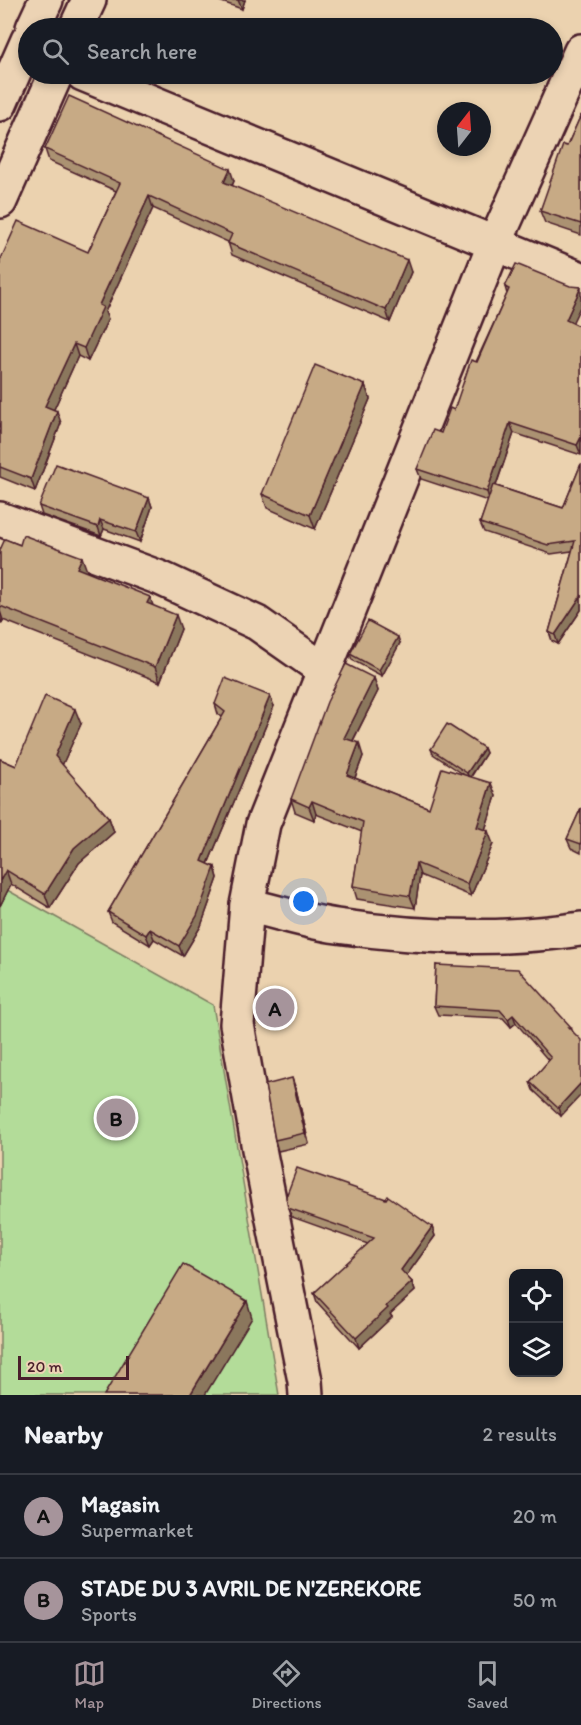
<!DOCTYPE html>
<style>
body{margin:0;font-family:Itim,sans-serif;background:#242831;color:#f1f3f6}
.controls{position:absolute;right:18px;bottom:18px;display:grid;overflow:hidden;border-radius:12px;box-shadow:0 3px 9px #0003}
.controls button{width:54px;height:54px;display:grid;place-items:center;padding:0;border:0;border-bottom:2px solid #363941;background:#171b24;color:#f1f3f6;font:30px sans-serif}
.compass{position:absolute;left:437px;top:102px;width:54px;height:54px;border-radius:50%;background:#171b24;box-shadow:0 3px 9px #0003;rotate:17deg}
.scale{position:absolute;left:18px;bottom:15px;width:111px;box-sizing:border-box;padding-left:6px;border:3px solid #4a1f2b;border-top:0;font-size:16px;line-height:21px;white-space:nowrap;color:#4a1f2b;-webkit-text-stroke:4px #ecd3b4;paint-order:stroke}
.you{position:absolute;left:304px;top:902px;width:21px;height:21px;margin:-15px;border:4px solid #fff;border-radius:50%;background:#1a73e8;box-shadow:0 0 0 9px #1a73e833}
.badge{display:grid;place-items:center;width:39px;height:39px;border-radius:50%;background:#a6949b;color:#111;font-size:20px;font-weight:700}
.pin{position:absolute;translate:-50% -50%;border:3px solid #fff;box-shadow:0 2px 6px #0006}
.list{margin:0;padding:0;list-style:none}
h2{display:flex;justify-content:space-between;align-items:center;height:78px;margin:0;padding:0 24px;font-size:26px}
h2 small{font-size:20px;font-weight:400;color:#9ea1a6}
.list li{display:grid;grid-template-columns:39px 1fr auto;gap:18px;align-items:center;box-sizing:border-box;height:84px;padding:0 24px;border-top:2px solid #363941}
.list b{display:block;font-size:22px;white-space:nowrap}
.list p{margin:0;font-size:20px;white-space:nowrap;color:#9ea1a6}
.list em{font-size:20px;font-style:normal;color:#9ea1a6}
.icon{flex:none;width:33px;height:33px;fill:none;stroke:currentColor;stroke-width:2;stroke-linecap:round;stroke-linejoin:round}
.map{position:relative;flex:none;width:581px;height:1395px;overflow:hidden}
.search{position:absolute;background:#171b24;box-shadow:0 3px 9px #0003;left:18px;right:18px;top:18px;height:66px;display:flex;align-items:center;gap:15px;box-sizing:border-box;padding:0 21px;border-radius:33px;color:#9ea1a6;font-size:22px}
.sheet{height:246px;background:#171b24}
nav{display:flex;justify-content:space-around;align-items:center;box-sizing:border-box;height:84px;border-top:2px solid #363941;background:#171b24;font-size:16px;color:#9ea1a6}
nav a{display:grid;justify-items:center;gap:3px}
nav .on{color:#a6949b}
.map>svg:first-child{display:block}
.garden{fill:#b3dc99;stroke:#7e7e62;stroke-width:1.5}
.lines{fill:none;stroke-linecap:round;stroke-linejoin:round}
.street-casing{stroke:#4a1f2b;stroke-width:38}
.highway-casing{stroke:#4a1f2b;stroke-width:38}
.street{stroke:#ecd3b4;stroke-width:33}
.highway{stroke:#ecd3b4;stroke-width:33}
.wall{fill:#ab9272;stroke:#4a1f2b;stroke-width:1.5}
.shaded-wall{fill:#8b775d;stroke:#4a1f2b;stroke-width:1.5}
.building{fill:#c7aa85;stroke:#4a1f2b;stroke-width:1.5}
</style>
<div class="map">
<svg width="581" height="1395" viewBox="0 0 581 1395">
<rect width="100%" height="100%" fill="#ebd2af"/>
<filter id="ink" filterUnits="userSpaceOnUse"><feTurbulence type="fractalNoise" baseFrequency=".0167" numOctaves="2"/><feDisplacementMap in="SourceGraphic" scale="12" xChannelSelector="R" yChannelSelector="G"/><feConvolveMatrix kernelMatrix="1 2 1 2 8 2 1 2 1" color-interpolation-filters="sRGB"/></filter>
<g filter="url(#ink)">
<!-- garden -->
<polygon class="garden" points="0,886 213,1005 279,1395 0,1395"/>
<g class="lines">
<!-- street casing -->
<g class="street-casing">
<g id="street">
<polyline points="83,74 581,279"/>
<polyline points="0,519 160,578 257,623 324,670"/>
<path d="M247 905C277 912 307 922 337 926 418 938 500 941 581 929"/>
<polyline points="306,1395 305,1381 259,1149 237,1024 247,905 263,824 495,243 581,51"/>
</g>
</g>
<!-- highway casing -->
<g class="highway-casing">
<g id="highway">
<polyline points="33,28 46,0"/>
<polyline points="76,28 89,0"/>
<polyline points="0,104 28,40"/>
<polyline points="0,201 56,74"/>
</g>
</g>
<!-- street -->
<use href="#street" class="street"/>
<!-- highway -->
<use href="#highway" class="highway"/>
</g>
<!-- wall -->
<g class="wall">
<polygon points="216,0 245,0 242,9"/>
<polygon points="581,115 581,235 545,223 540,211 567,146"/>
<polygon points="45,149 234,181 232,186 411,272 390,322 232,255 228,242 153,208 105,312 108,319 88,361 78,356 54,409 61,423 35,491 0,477 0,261 88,252 116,191 49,161"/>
<polygon points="505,287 581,327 581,455 514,433 496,486 563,508 581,464 581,610 558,644 552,641 549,632 572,551 551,554 484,532 480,523 488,501 421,479 417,469 441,433 454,410 507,294"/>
<polygon points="365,385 370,399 315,529 267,508 262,494"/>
<polygon points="149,498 152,507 140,542 104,529 101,536 42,515 39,506"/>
<polygon points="20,545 87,571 153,606 181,629 160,682 3,620 2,623 0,622 0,550"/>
<polygon points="400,643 382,676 352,660 350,654"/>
<polygon points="374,678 378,691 353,741 363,756 355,778 429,808 463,774 433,754 431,749 484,748 486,753 471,777 496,796 485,830 493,844 471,896 420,875 415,908 357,899 353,886 362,832 316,814 314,820 295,812 291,799"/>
<polygon points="215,704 274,706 208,864 215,867 218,878 201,926 183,956 154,939 150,945 112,922 108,912 222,717 218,714"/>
<polygon points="81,724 62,765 109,818 114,832 79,863 50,908 11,884 0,906 0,759 16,766"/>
<polygon points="581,808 581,853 571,848 567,839"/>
<polygon points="436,965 571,1027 573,1032 561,1116 533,1090 530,1082 549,1061 516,1023 511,1027 503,1018 438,1015 434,1006"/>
<polygon points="296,1089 309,1144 278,1151 275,1140"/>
<polygon points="288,1208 432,1227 435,1236 406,1276 412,1282 415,1291 390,1314 392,1317 359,1348 317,1302 314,1293 368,1244 292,1217"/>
</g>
<!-- shaded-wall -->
<g class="shaded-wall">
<polygon points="238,0 245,0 242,9"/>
<polygon points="230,169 234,181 228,194 224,182"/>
<polygon points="149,196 153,208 105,312 108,319 88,361 84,348 99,305"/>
<polygon points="407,260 411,272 390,322 386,310"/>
<polygon points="581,287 581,305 569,330 566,320"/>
<polygon points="74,344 78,356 50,418 45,406"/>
<polygon points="365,385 370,399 315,529 310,515"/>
<polygon points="57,411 61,423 35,491 31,479"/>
<polygon points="510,423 514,433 490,502 487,492"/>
<polygon points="581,437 581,455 577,445"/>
<polygon points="149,498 152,507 140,542 136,532"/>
<polygon points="100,520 104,529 101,536 98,527"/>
<polygon points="82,557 87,571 83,582 77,568"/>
<polygon points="581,596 581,610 558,644 555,635"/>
<polygon points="150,597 155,611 147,603"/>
<polygon points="0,611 3,620 2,623 0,617"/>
<polygon points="176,615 181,629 160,682 155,667"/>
<polygon points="398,637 400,643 382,676 379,670"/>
<polygon points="374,678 378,691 348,750 344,738"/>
<polygon points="270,696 274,706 205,871 202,861"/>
<polygon points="75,709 81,724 60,770 55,756"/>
<polygon points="359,743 363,756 351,788 347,775"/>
<polygon points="484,748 486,753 469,779 467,773"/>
<polygon points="491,783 496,796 482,839 477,827"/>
<polygon points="312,801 316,814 314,820 309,807"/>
<polygon points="109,818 114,832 79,863 50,908 45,894 74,848"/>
<polygon points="488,831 493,844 471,896 467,884"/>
<polygon points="416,863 420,875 415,908 410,896"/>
<polygon points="215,867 218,878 201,926 183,956 179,946"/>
<polygon points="6,870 11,884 0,906 0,881"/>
<polygon points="150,929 154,939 150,945 146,935"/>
<polygon points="513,1015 516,1023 511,1027 508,1019"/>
<polygon points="292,1078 296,1089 309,1144 305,1133"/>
<polygon points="581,1083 581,1095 561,1116 558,1108"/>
<polygon points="432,1227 435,1236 404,1279 401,1270"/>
<polygon points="412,1282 415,1291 390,1314 392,1317 359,1348 356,1338 386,1306"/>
<polygon points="247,1301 252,1318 205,1395 190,1395"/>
</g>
<!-- building -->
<g class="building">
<polygon points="69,96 230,169 224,182 407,260 386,310 228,243 232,234 149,196 99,305 103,307 84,348 74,344 45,406 57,411 31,479 0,467 0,261 18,221 88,252 120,183 45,149"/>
<polygon points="581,115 581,224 540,211 563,145 567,146"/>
<polygon points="516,264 570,286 581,287 566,320 581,327 581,437 577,445 510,423 487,492 417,469 433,430 441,433 450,408 454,410 471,360 477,362 509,289 505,287"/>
<polygon points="315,365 365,385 310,515 262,494"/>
<polygon points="56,464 149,498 136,532 100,520 98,527 39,506"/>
<polygon points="581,464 581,596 555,635 549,632 575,541 548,545 480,523 493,485 563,508"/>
<polygon points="23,535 82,557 77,568 150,597 147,603 176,615 155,667 0,606 0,550 5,539 20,545"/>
<polygon points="368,621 398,637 379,670 350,654"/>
<polygon points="346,664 374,678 344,738 359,743 347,775 429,808 442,768 491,783 477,827 488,831 467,884 416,863 410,896 353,886 363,822 312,801 309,807 291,799 327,702"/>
<polygon points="225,678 270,696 202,861 215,867 197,916 179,946 150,929 146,935 108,912 225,712 215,704"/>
<polygon points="45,696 75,709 55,756 109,818 74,848 45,894 6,870 0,881 0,759 16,766"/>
<polygon points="447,724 484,748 467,773 431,749"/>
<polygon points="581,808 581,844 567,839"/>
<polygon points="436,965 518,969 571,1027 568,1027 581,1040 581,1083 558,1108 530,1082 551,1058 513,1015 508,1019 500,1010 434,1006"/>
<polygon points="292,1078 305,1133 275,1140 265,1085"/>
<polygon points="297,1168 386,1199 388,1196 432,1227 401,1270 412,1282 386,1306 388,1308 356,1338 314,1293 374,1238 288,1208 286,1197"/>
<polygon points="183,1264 247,1301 190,1395 104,1395"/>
</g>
</g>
</svg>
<div class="controls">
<button><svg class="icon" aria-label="locate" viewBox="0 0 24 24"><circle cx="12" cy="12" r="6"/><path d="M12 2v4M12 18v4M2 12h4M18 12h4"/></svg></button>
<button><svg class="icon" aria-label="layers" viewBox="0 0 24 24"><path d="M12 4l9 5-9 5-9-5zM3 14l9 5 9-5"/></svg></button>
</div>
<svg class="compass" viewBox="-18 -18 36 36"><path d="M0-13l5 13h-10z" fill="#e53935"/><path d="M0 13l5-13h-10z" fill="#9ea1a6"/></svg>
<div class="scale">20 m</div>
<div class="you"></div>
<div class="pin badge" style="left:275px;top:1008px">A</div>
<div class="pin badge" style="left:116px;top:1118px">B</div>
<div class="search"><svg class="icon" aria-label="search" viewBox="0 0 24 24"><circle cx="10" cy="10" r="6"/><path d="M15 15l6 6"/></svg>Search here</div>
</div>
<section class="sheet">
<h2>Nearby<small>2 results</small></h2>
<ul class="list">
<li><span class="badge">A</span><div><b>Magasin</b><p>Supermarket</p></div><em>20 m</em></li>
<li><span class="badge">B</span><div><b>STADE DU 3 AVRIL DE N'ZEREKORE</b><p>Sports</p></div><em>50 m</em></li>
</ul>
</section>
<nav>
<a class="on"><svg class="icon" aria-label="map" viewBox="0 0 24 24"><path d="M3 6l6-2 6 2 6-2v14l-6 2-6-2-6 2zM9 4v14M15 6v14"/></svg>Map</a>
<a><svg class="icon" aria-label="directions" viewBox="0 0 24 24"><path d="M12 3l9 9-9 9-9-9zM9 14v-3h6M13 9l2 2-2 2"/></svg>Directions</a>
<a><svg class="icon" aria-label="saved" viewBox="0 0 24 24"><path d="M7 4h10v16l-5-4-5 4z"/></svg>Saved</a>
</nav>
